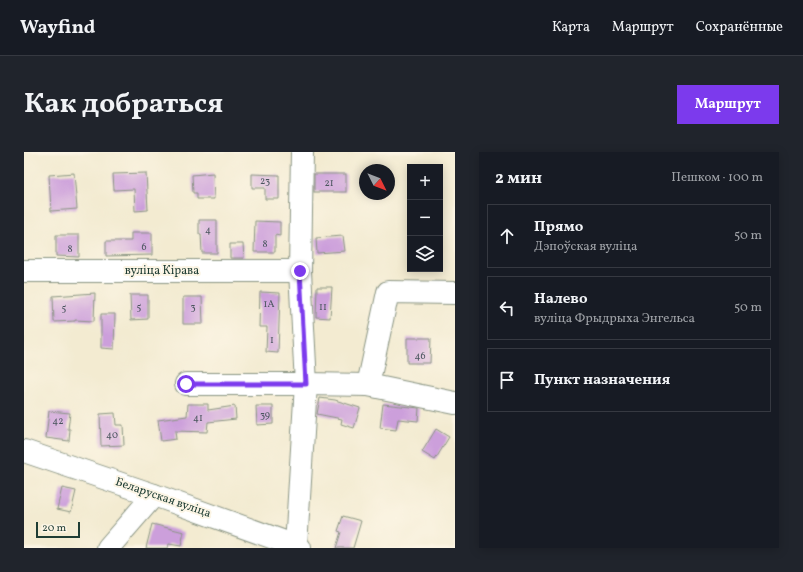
<!DOCTYPE html>
<html lang="ru">
<meta charset="utf-8">
<style>
body{margin:0;font-family:Vollkorn,serif;background:#20242c;color:#f1f3f6}
.controls{position:absolute;right:12px;top:12px;display:grid;overflow:hidden;border-radius:0px;box-shadow:0 2px 10px #0003}
.controls button{width:36px;height:36px;display:grid;place-items:center;padding:0;border:0;border-bottom:1px solid #363941;background:#171b24;color:#f1f3f6;font:20px sans-serif}
.compass{position:absolute;left:335px;top:12px;width:36px;height:36px;border-radius:50%;background:#171b24;box-shadow:0 2px 10px #0003;rotate:132deg}
.scale{position:absolute;left:12px;bottom:10px;width:44px;box-sizing:border-box;padding-left:4px;border:2px solid #1f3d34;border-top:0;font-size:11px;line-height:14px;white-space:nowrap;color:#1f3d34;-webkit-text-stroke:3px #fcf5e5;paint-order:stroke}
.stop{position:absolute;width:12px;height:12px;margin:-9px;border:3px solid #7c3aed;border-radius:50%;background:#fff}
.stop.end{background:#7c3aed;border-color:#fff;box-shadow:0 1px 4px #0008}
.list{margin:0;padding:0;list-style:none}
h2{display:flex;justify-content:space-between;align-items:center;height:52px;margin:0;padding:0 16px;font-size:17px}
h2 small{font-size:13px;font-weight:400;color:#9ea1a6}
.list li{display:grid;grid-template-columns:26px 1fr auto;gap:12px;align-items:center;box-sizing:border-box;height:64px;margin:0 8px 8px;padding:0 8px;border:1px solid #363941;border-radius:0px}
.list b{display:block;font-size:15px;white-space:nowrap}
.list p{margin:0;font-size:13px;white-space:nowrap;color:#9ea1a6}
.list em{font-size:13px;font-style:normal;color:#9ea1a6}
.icon{flex:none;width:22px;height:22px;fill:none;stroke:currentColor;stroke-width:2;stroke-linecap:round;stroke-linejoin:round}
.map{position:relative;flex:none;width:431px;height:396px;overflow:hidden;border-radius:0px}
header{display:flex;align-items:center;gap:24px;box-sizing:border-box;height:56px;padding:0 20px;background:#171b24;border-bottom:1px solid #363941}
header strong{font-size:19px}
nav{display:flex;gap:22px;margin-inline-start:auto;font-size:14px}
.intro{display:flex;align-items:center;justify-content:space-between;box-sizing:border-box;height:96px;padding:0 24px}
h1{margin:0;font-size:28px}
.button{padding:10px 18px;border-radius:0px;background:#7c3aed;color:#fff;font-size:14px;font-weight:700}
main{display:flex;gap:24px;padding:0 24px}
aside{flex:1;background:#171b24;border-radius:0px;box-shadow:0 2px 10px #0003}
.map>svg:first-child{display:block}
.building{fill:#cc9fdb}
.lines{fill:none;stroke-linecap:round;stroke-linejoin:round}
.minor-casing{stroke:#899482;stroke-width:24}
.minor{stroke:#fff;stroke-width:22}
.route{stroke:#7c3aed;stroke-width:5}
.labels{text-anchor:middle;dominant-baseline:central;stroke-width:4;stroke-linejoin:round;paint-order:stroke}
.number-label{font-size:10px;fill:#4a565e}
.street-label{font-size:12px;fill:#1f3d34;stroke:#fcf5e5}
</style>
<header>
<strong>Wayfind</strong>
<nav><a>Карта</a><a>Маршрут</a><a>Сохранённые</a></nav>
</header>
<div class="intro"><h1>Как добраться</h1><a class="button">Маршрут</a></div>
<main>
<div class="map">
<svg width="431" height="396" viewBox="0 0 431 396">
<rect width="100%" height="100%" fill="#fcf5e5"/>
<filter id="ink" filterUnits="userSpaceOnUse"><feTurbulence type="fractalNoise" baseFrequency=".025" numOctaves="2"/><feDisplacementMap in="SourceGraphic" scale="8" xChannelSelector="R" yChannelSelector="G"/><feConvolveMatrix kernelMatrix="1 2 1 2 8 2 1 2 1" color-interpolation-filters="sRGB"/></filter>
<filter id="wash" filterUnits="userSpaceOnUse"><feTurbulence type="fractalNoise" baseFrequency=".012" numOctaves="4" result="noise"/><feDisplacementMap in="SourceGraphic" scale="16" xChannelSelector="R" yChannelSelector="G"/><feGaussianBlur stdDeviation="0.9" result="paint"/><feColorMatrix in="noise" values="0 0 0 0 0 0 0 0 0 0 0 0 0 0 0 0 0 1.4 0 .05"/><feComposite in="paint" operator="in"/></filter>
<g filter="url(#wash)">
<rect width="100%" height="100%" fill="#f3ebd1"/>
<g id="blocks">
<!-- building -->
<g class="building">
<polygon points="50,21 53,57 27,59 25,23"/>
<polygon points="122,21 124,58 111,59 110,37 90,38 89,22"/>
<polygon points="189,21 190,47 173,47 173,41 169,41 168,23"/>
<polygon points="228,22 255,23 255,47 241,47 241,36 228,36"/>
<rect x="290" y="22" width="32" height="18"/>
<polygon points="175,68 193,68 193,101 178,101 177,82 175,82"/>
<polygon points="231,69 256,70 256,84 251,83 251,100 230,100"/>
<polygon points="107,81 128,81 128,103 82,104 82,89 107,89"/>
<polygon points="32,83 55,83 55,105 32,104"/>
<polygon points="319,84 321,99 293,101 292,86"/>
<polygon points="206,92 219,92 220,106 206,106"/>
<polygon points="293,135 308,135 306,166 292,165"/>
<polygon points="236,140 256,141 254,201 242,200 243,175 235,175"/>
<polygon points="71,141 70,169 51,168 51,169 30,170 29,144"/>
<polygon points="106,143 124,143 124,167 107,168"/>
<polygon points="159,145 178,145 179,172 159,172"/>
<polygon points="77,162 91,162 90,197 77,196"/>
<polygon points="383,186 407,186 406,211 383,211"/>
<polygon points="296,246 311,248 336,256 330,276 317,272 318,267 293,262"/>
<polygon points="164,252 184,252 184,258 211,254 212,267 184,270 183,280 151,279 152,287 137,289 134,268 163,264"/>
<polygon points="359,252 395,256 394,269 374,267 372,278 356,276"/>
<polygon points="232,254 249,254 249,272 233,273"/>
<polygon points="25,259 46,261 44,277 46,277 45,289 22,286"/>
<polygon points="91,261 92,273 99,273 100,293 77,294 76,262"/>
<polygon points="412,277 425,285 411,308 398,300"/>
<polygon points="38,336 52,339 47,360 33,357"/>
<polygon points="319,364 337,369 329,396 312,396 317,380 314,379"/>
<polygon points="128,372 160,380 157,394 145,392 143,396 122,396"/>
</g>
</g>
</g>
<g filter="url(#ink)">
<use href="#blocks" fill-opacity="0" stroke="#899482" stroke-width="1"/>
<g class="lines">
<!-- minor casing -->
<g class="minor-casing">
<g id="minor">
<polyline points="0,119 276,119"/>
<polyline points="162,232 282,232 344,233 431,251"/>
<polyline points="344,233 364,140 431,141"/>
<polyline points="0,299 130,343 272,394 276,396"/>
<polyline points="272,394 282,232 276,119 278,0"/>
<polyline points="84,396 130,343"/>
</g>
</g>
<!-- minor -->
<use href="#minor" class="minor"/>
</g>
</g>
<g class="lines" filter="url(#ink)">
<!-- route -->
<polyline class="route" points="162,232 282,232 276,119"/>
</g>
<g class="labels">
<!-- number labels -->
<g class="number-label">
<text x="241" y="29">23</text>
<text x="305" y="31">21</text>
<text x="184" y="78">4</text>
<text x="241" y="92">8</text>
<text x="120" y="95">6</text>
<text x="46" y="97">8</text>
<text x="245" y="152">1А</text>
<text x="115" y="155">5</text>
<text x="169" y="155">3</text>
<text x="299" y="155">11</text>
<text x="40" y="156">5</text>
<text x="248" y="188">1</text>
<text x="396" y="204">46</text>
<text x="241" y="263">39</text>
<text x="174" y="266">41</text>
<text x="34" y="269">42</text>
<text x="88" y="283">40</text>
</g>
<!-- street labels -->
<g class="street-label">
<text x="138" y="119">вуліца Кірава</text>
<text transform="translate(139 346) rotate(19)">Беларуская вуліца</text>
</g>
</g>
</svg>
<div class="controls">
<button>+</button>
<button>−</button>
<button><svg class="icon" aria-label="layers" viewBox="0 0 24 24"><path d="M12 4l9 5-9 5-9-5zM3 14l9 5 9-5"/></svg></button>
</div>
<svg class="compass" viewBox="-18 -18 36 36"><path d="M0-13l5 13h-10z" fill="#e53935"/><path d="M0 13l5-13h-10z" fill="#9ea1a6"/></svg>
<div class="scale">20 m</div>
<div class="stop" style="left:162px;top:232px"></div>
<div class="stop end" style="left:276px;top:119px"></div>
</div>
<aside>
<h2>2 мин<small>Пешком · 100 m</small></h2>
<ul class="list">
<li><svg class="icon" aria-label="ahead" viewBox="0 0 24 24"><path d="M12 20V5M6 11l6-6 6 6"/></svg><div><b>Прямо</b><p>Дэпоўская вуліца</p></div><em>50 m</em></li>
<li><svg class="icon" aria-label="left" viewBox="0 0 24 24"><path d="M17 20v-9H6M10 6l-5 5 5 5"/></svg><div><b>Налево</b><p>вуліца Фрыдрыха Энгельса</p></div><em>50 m</em></li>
<li><svg class="icon" aria-label="arrive" viewBox="0 0 24 24"><path d="M6 21V4h12l-3 4 3 4H6"/></svg><div><b>Пункт назначения</b></div></li>
</ul>
</aside>
</main>
